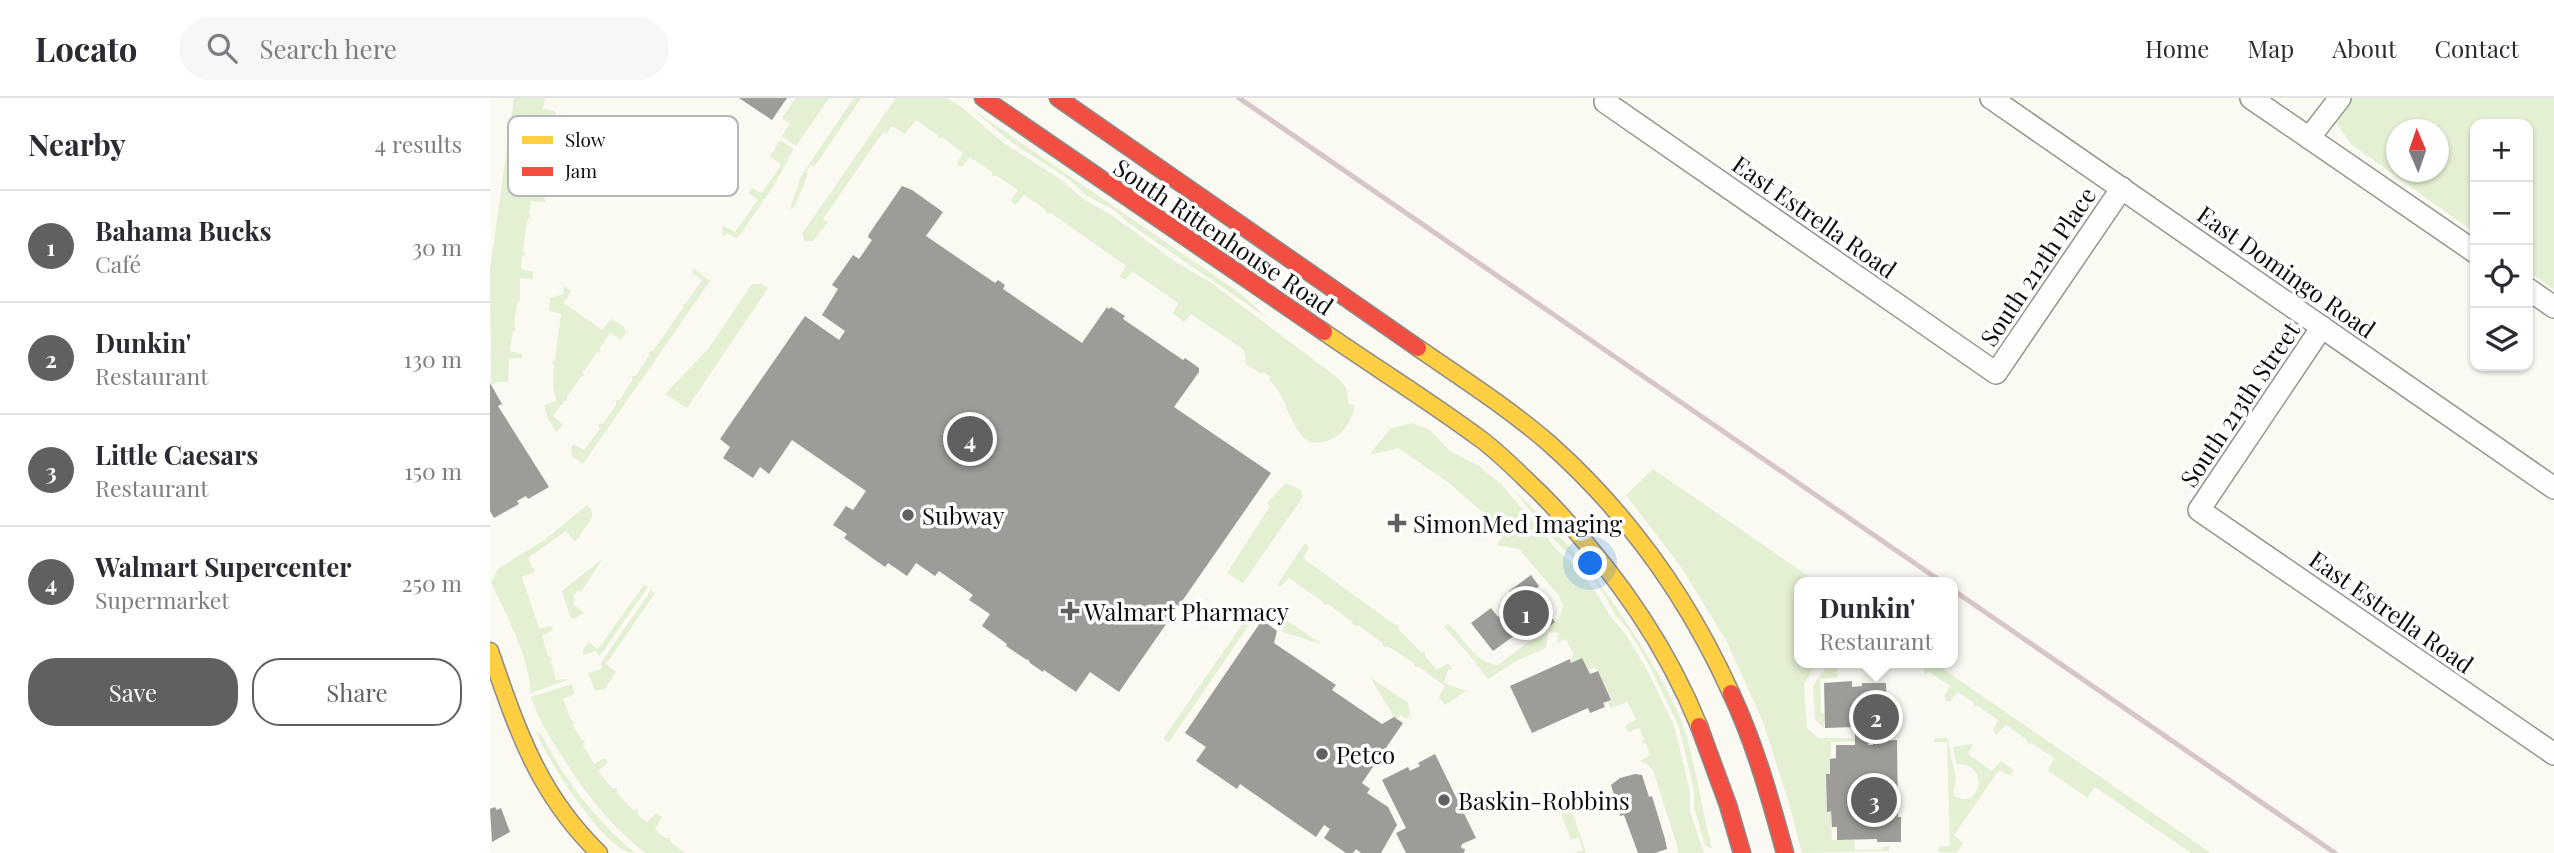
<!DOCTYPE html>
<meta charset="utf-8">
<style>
body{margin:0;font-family:"Playfair Display",serif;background:#f7f7f7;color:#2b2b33}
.controls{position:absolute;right:21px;top:21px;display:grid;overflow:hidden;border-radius:14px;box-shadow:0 2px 5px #0004}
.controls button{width:63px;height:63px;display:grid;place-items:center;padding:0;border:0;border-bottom:2px solid #e1e1e2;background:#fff;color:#2b2b33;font:35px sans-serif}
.compass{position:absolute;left:1896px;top:21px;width:63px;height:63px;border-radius:50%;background:#fff;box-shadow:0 2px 5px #0004;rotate:358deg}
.you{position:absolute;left:1101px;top:466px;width:24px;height:24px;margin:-18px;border:5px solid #fff;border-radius:50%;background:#1a73e8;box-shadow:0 0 0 10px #1a73e833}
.badge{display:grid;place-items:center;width:46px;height:46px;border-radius:50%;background:#61605e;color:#fff;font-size:23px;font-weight:700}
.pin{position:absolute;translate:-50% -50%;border:4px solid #fff;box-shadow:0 2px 7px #0006}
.popup{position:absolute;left:1304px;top:479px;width:164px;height:91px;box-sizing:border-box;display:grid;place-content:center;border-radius:14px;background:#fff;filter:drop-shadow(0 2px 5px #0005);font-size:23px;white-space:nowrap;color:#7c7c81}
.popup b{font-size:26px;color:#2b2b33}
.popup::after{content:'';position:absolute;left:50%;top:100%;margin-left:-14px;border:14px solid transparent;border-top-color:#fff}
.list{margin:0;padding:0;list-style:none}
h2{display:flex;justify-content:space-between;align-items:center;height:91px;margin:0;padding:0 28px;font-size:30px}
h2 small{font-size:23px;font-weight:400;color:#7c7c81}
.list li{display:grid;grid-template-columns:46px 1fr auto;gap:21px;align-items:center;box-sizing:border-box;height:112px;padding:0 28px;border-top:2px solid #e1e1e2}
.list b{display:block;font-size:26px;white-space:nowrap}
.list p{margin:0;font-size:23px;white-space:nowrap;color:#7c7c81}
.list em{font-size:23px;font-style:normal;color:#7c7c81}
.actions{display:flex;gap:14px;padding:21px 28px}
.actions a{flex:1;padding:16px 0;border:2px solid #61605e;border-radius:28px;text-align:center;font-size:24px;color:#61605e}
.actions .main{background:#61605e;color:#fff}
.icon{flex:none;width:38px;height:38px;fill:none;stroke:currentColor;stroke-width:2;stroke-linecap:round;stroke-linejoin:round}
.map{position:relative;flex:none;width:2064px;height:755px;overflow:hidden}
header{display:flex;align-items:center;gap:42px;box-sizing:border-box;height:98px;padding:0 35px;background:#fff;border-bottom:2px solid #e1e1e2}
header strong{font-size:33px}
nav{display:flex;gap:38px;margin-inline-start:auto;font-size:24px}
.search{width:490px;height:63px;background:#f7f7f7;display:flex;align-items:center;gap:18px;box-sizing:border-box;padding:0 24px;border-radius:38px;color:#7c7c81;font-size:26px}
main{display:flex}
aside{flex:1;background:#fff}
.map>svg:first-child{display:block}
.green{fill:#e4f0d3;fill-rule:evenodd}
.building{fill:#9e9c98}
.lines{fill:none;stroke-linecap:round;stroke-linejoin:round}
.street-casing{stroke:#949491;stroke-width:24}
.slow-casing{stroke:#8b8a87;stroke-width:19}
.jam-casing{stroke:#8b8a87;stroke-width:19}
.street{stroke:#fefefd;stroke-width:21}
.slow{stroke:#ffcf43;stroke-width:16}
.jam{stroke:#f24e42;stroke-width:16}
.rail{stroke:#d6c6c6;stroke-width:5}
.poi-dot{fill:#61605e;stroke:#fff;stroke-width:2.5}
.labels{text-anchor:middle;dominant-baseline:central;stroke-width:7;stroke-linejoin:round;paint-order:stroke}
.street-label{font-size:24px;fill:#0e0e0e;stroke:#fff}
.poi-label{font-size:24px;fill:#0e0e0e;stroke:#fff;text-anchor:start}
.key{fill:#fff;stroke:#b7b7b7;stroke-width:2}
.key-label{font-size:19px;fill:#0e0e0e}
</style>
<header>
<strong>Locato</strong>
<div class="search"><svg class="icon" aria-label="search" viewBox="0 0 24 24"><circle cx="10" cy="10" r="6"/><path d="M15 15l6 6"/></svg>Search here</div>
<nav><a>Home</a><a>Map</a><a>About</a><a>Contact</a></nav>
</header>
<main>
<aside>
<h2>Nearby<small>4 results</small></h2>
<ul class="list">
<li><span class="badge">1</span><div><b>Bahama Bucks</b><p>Café</p></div><em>30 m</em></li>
<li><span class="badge">2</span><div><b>Dunkin'</b><p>Restaurant</p></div><em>130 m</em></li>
<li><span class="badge">3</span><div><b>Little Caesars</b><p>Restaurant</p></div><em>150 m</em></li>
<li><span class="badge">4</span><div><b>Walmart Supercenter</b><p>Supermarket</p></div><em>250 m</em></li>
</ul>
<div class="actions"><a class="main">Save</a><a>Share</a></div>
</aside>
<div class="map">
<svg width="2064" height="755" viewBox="0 0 2064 755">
<rect width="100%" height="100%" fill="#faf9f2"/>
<!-- green -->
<g class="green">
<polygon points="24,0 55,0 53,11 64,13 66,15 64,20 52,19 49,40 51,43 48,46 45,69 47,72 45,74 42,95 54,97 55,104 41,103 39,115 41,119 37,122 33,153 36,156 32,159 31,171 43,174 43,181 30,180 30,203 27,205 24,228 26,231 23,233 20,253 32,256 32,260 19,260 18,284 8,284 1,287 0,172"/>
<polygon points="306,0 339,0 306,48 292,38 300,26 292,20"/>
<polygon points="364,0 371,0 324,69 321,67 316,74 318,76 304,110 300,111 311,78"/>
<path d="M406 0H457L473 10 511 43 573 83 592 100 624 119 687 165 720 184 849 281 856 290 859 306 865 307C860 330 845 348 819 344 797 328 799 299 779 282L781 279 773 274 771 276 756 266 754 252 701 216 694 224 683 215 688 205 642 173 636 181H632L630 178 636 168 561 115 557 116 556 112 534 97 525 107 521 102 528 92 507 78H502V74L480 59 472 69 469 68 467 65 473 55 452 39 448 40 447 37 426 22 415 36 402 28 396 36 393 34 333 121 338 124 323 143H315L312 136Z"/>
<path d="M1852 0H2064V192L2038 173V26H1985V135L1861 46 1847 26ZM1906 32H1948V74H1906Z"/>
<polygon points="482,11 750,195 777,220 640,126 624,112 597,98 580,82 521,44"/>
<polygon points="290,42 304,51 283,89 249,138 246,140 237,135 234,139 232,135 233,128 245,134 268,102 259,95 261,90 272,95 291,67 280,58"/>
<polygon points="204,171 220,183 93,366 82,358 81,349 84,346 94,352 110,331 108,327 113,326 126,307 126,302 130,302 142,283 142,278 146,278 159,258 159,254 163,253 193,210 193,206 196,205 212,182 202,175"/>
<polygon points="262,186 272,186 278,190 197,310 175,296 219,250"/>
<polygon points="73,187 81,193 74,205 112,232 121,221 133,228 136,235 131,241 120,235 110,250 110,254 107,254 93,274 94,278 91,279 77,299 77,303 74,303 63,318 73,327 66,334 58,321 54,307 66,303 63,287 64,267 62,264 65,262 71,216 59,213 60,200 74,196"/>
<path d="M922 325 939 331 960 353 989 368 1012 387 1067 452 1089 471 1108 497 1120 518 1134 534 1155 568 1184 627 1200 694V714L1214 755H1188L1187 747 1163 673 1157 666 1150 663 1160 657 1156 646 1152 645 1154 640 1149 630 1138 634 1135 630 1136 627 1146 622 1138 604 1121 610 1117 604 1121 601 1105 569 1098 572 1092 560 1081 565 1083 555 1076 541 1067 545 1069 535 1058 533 1056 550 1028 562 998 581 976 553 954 529 958 526C974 539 986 567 1008 567L1069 521 1073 508 1069 498 1029 451 1007 447 1014 436 996 421 997 418 958 384 908 350 879 357 900 331Z"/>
<polygon points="1163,371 1327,484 1309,484 1309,565 1327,565 1314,586 1317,630 1328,640 1365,640 1365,643 1341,644 1340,676 1336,677 1337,713 1341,713 1342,742 1364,742 1365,752 1393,751 1393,749 1399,748 1399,753 1312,755 1299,705 1273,624 1237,544 1191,469 1136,397"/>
<polygon points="796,385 811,392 812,400 753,485 737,475 780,408 777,405"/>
<path d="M1024 392C1080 444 1125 501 1163 567 1174 587 1187 609 1194 630 1206 669 1212 711 1222 751L1215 747 1204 709V692L1189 629 1158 565 1138 531 1126 518 1114 496 1095 471 1064 442Z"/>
<path d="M97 407 102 412V420L86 443H84L76 433 38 460 45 474 32 479 49 530 61 528 63 532 52 538 58 558 62 560 61 564 66 582 80 581 41 595C38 556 17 519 1 484L9 470 53 443Z"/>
<polygon points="815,445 819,450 813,460 905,527 909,527 909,532 931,554 935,554 935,558 947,572 958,565 963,572 958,572 954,585 976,593 955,607 949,599 955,588 929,569 924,569 924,565 899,549 894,549 892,545 868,527 864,528 862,524 838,506 834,507 832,503 799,480 790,489 787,487"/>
<polygon points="112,461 91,494 88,492 83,499 85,501 83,506 94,515 83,521 80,518 72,493"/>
<polygon points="154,487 158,489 109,559 107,553 94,557 93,553 98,544 108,551"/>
<polygon points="161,492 165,495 116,566 126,574 114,592 105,592 98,575 112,571 111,565"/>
<polygon points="773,507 778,510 832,546 792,534 793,531 769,513"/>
<polygon points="758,518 763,521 679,644 673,641"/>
<polygon points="1339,565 1347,565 1348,579 1330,581 1331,615 1335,615 1334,631 1325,621 1323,588"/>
<polygon points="1426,565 1444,565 1721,755 1701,755 1605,689 1596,701 1595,698 1558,673 1564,660 1542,645 1538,647 1537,642 1516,627 1506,637 1503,632 1508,622 1488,608 1484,609 1483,604 1467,594 1461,603 1456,603 1454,598 1460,588 1439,574 1435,576 1434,571"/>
<polygon points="880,579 918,605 920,615 917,621 910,617 907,621 904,619"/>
<path d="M82 586 85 596 73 601 81 622 84 624 83 627 91 641 95 643 93 647 104 666 114 660 118 664 108 673 122 690H127V695L143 712H148V717L157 724 166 715 172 719 165 732 176 740H180V744L195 755H155C115 722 95 695 68 652 56 633 48 620 41 599Z"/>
<path d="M46 634 51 636C75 682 105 722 145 755 114 755 58 661 46 634Z"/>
<path d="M1457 640 1466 679 1463 698C1467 698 1470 701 1473 701 1493 702 1497 664 1466 666L1463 649 1483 646 1478 656 1502 673 1511 663 1524 673 1520 677 1509 672 1464 737 1473 745 1467 755 1449 754 1447 749 1460 748 1457 644H1444V641Z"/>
<polygon points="1074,698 1078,701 1096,755 1084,755 1093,752 1089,739 1081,742 1066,702"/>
</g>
<!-- building -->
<g class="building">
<polygon points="249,0 297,0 282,22"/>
<polygon points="412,88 422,92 453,114 436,138 505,185 508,182 515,187 513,191 592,245 617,209 619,211 621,209 635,218 633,221 693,262 695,260 709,270 709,274 684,309 781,375 629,594 600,574 586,594 554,572 553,574 540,565 538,561 537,562 516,548 517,546 492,528 500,516 479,502 483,497 449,473 445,478 426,465 417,478 398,465 395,469 354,440 357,436 343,427 356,408 363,412 376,393 302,342 279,376 270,369 263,380 233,360 240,349 230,341 315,218 349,242 355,233 332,217 348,191 342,187 363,157 369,161 382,142 378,139 379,136"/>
<polygon points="0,285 12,306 8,308 59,389 38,401 36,398 27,403 29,406 4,420 0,413"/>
<polygon points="1041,477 1049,488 1046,491 1058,507 1061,514 1059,516 1065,524 1057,530 1049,520 1003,553 981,525 1001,510 1008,519 1014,514 1009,508 1023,498 1019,493"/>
<polygon points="772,522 787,533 784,545 846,587 842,592 892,626 904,619 913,625 872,685 880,691 877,695 898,709 907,727 891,755 871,755 866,751 863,755 856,755 834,740 840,731 834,727 826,739 750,686 747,691 706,663 716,649 695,635"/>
<polygon points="1092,560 1100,576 1108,573 1121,602 1113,605 1115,609 1100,615 1098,610 1042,635 1020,588 1080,561 1081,565"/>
<polygon points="1362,583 1362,589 1372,588 1372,585 1396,585 1398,629 1378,629 1378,647 1383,647 1383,643 1407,642 1408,719 1411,719 1411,744 1387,744 1387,741 1347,742 1347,729 1342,729 1341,713 1337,714 1336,676 1340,676 1340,661 1346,660 1346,647 1365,647 1365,629 1335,630 1334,585"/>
<polygon points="945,656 986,740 972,746 971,750 975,751 974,755 916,755 906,735 916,730 892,682 918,669 920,673 930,668 928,665"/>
<polygon points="1145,676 1152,677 1159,699 1162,698 1175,741 1177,751 1165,755 1148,755 1134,717 1130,718 1121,687 1130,680"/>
<polygon points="5,709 7,712 11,710 20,734 2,744 0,711"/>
</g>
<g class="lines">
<!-- street casing -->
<g class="street-casing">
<g id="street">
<polyline points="1118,0 1115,4 1506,275 1632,90"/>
<polyline points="1501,0 2064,390"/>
<polyline points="1761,0 1985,154"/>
<polyline points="1819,40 1850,0"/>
<polyline points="2038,191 2064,209"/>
<polyline points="1832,229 1709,412 2064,656"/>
</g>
</g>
<!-- slow casing -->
<g class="slow-casing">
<g id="slow">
<path d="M834 234C886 270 941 304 992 342 1013 358 1032 378 1051 396 1118 464 1173 539 1209 628"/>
<path d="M928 250C973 281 1020 311 1061 347 1138 416 1198 500 1241 595"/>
<path d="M0 553C27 631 48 696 109 755"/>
</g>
</g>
<!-- jam casing -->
<g class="jam-casing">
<g id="jam">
<polyline points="493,0 834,234"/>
<polyline points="568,0 928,250"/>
<path d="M1241 595C1265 646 1280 700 1295 755"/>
<polyline points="1209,628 1238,707 1252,755"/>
</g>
</g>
<!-- street -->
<use href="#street" class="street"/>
<!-- slow -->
<use href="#slow" class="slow"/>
<!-- jam -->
<use href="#jam" class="jam"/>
<!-- rail -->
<g class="rail">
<polyline points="749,0 1452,484"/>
<polyline points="1463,492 1845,755"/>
</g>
</g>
<!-- markers -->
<g class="poi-dot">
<circle cx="418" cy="417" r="7"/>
<path d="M903.5 414.5h7v7h7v7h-7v7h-7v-7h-7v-7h7z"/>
<path d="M576.5 502.5h7v7h7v7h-7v7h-7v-7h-7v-7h7z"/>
<circle cx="832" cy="656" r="7"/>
<circle cx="954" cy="702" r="7"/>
</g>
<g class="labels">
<!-- street labels -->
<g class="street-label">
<text transform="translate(1325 118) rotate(35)">East Estrella Road</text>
<text transform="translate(734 138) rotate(34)">South Rittenhouse Road</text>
<text transform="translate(1547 168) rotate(-56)">South 212th Place</text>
<text transform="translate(1797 173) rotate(35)">East Domingo Road</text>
<text transform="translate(1749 306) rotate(-56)">South 213th Street</text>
<text transform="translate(1902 513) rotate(35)">East Estrella Road</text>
</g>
<!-- poi labels -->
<g class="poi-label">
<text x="432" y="417">Subway</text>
<text x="923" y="425">SimonMed Imaging</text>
<text x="594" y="513">Walmart Pharmacy</text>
<text x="846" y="656">Petco</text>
<text x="968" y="702">Baskin-Robbins</text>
</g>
</g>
<!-- legend -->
<rect x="18" y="18" width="230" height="80" rx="10" class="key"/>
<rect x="32" y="38" width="31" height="8" fill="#ffcf43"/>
<rect x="32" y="69" width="31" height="9" fill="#f24e42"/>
<g class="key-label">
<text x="75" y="49">Slow</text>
<text x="75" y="80">Jam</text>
</g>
</svg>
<div class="controls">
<button>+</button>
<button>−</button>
<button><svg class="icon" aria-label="locate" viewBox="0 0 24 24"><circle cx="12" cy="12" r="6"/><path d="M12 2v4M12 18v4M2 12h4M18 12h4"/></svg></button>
<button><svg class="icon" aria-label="layers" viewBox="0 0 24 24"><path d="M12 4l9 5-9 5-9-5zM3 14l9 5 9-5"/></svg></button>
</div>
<svg class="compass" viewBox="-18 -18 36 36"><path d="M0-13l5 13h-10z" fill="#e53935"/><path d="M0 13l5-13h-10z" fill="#7c7c81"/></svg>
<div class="you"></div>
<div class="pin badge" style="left:1036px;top:515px">1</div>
<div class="pin badge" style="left:1386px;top:619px">2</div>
<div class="popup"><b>Dunkin'</b>Restaurant</div>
<div class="pin badge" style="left:1384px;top:702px">3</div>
<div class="pin badge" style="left:480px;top:341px">4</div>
</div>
</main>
